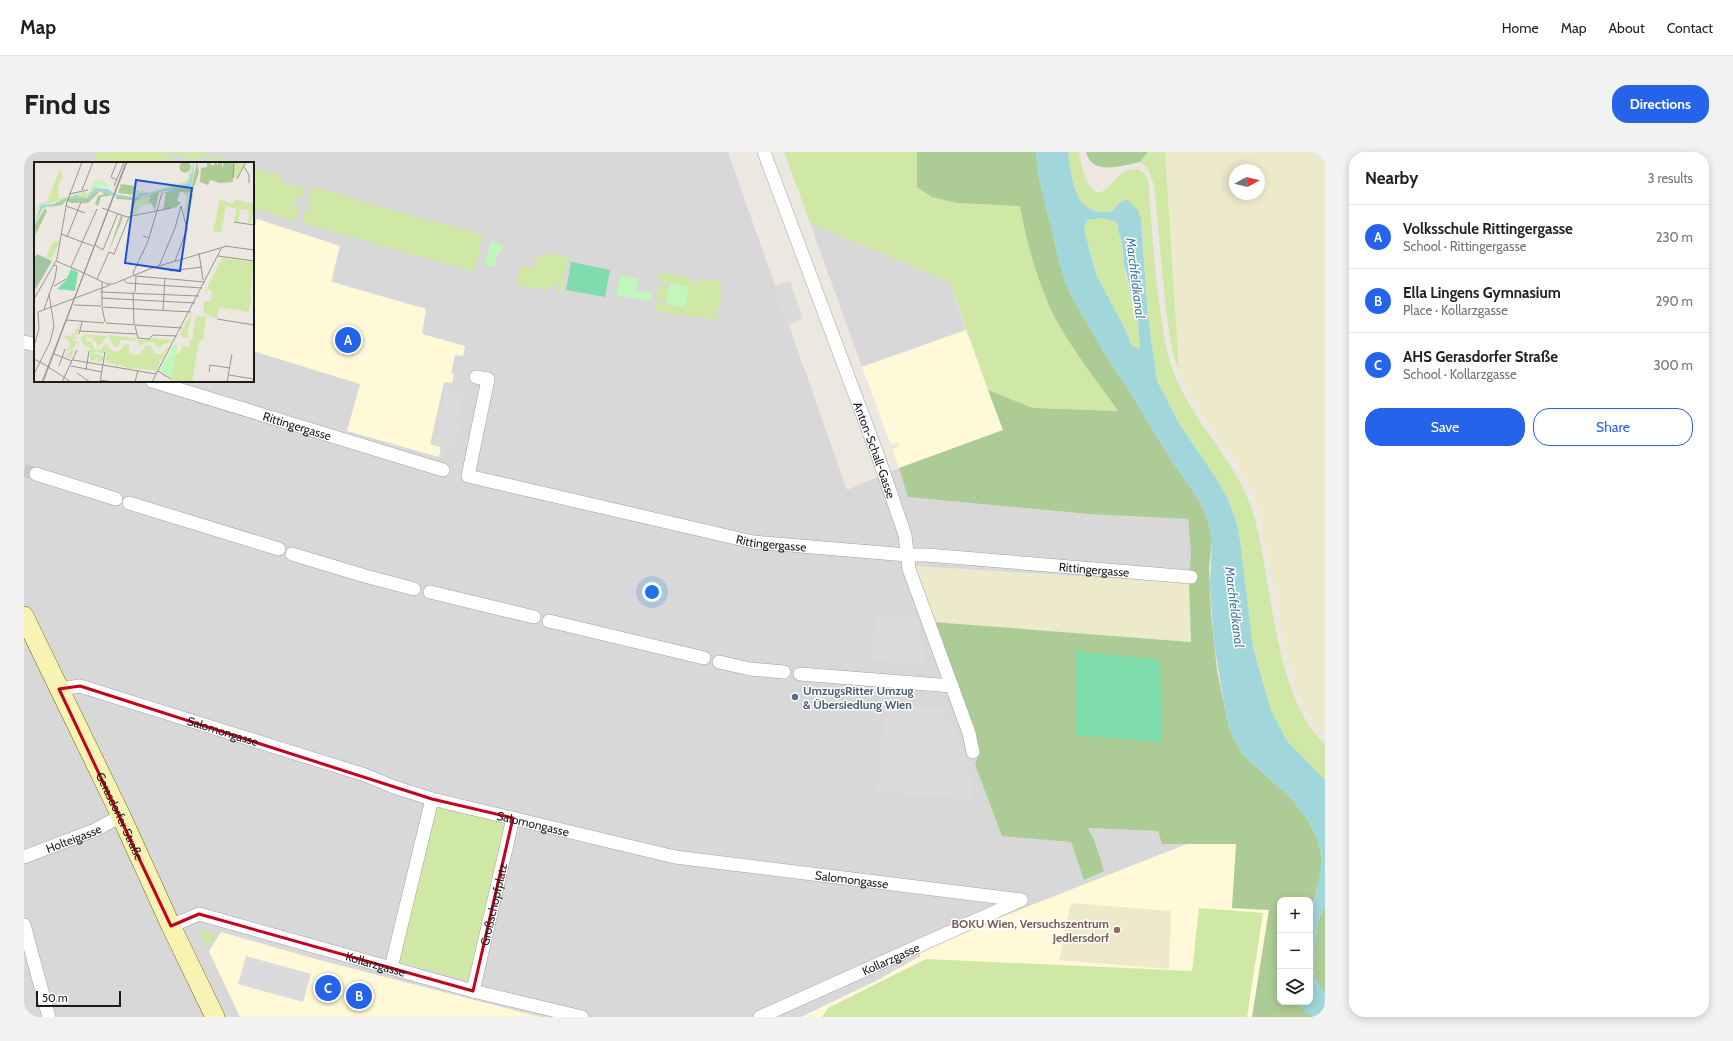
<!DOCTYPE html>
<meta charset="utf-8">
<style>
body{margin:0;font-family:Cabin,sans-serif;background:#f2f2f2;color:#202124}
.controls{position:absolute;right:12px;bottom:12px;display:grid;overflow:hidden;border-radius:8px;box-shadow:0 2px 10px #0003}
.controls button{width:36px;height:36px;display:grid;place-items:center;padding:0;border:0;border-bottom:1px solid #e0e0e0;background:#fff;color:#202124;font:20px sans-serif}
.compass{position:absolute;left:1205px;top:12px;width:36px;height:36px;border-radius:50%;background:#fff;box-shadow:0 2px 10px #0003;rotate:82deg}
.scale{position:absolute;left:12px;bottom:10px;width:85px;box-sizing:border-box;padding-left:4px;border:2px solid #1b1b1b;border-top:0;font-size:11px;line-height:14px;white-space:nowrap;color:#1b1b1b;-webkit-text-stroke:3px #fff;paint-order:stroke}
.you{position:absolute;left:628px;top:440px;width:14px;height:14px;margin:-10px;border:3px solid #fff;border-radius:50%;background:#1a73e8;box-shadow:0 0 0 6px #1a73e833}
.badge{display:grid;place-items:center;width:26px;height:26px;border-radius:50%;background:#2563eb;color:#fff;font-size:13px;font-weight:700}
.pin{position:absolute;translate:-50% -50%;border:2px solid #fff;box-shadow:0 1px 4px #0006}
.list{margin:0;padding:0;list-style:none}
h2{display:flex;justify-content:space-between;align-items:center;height:52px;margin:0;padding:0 16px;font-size:17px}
h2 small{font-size:13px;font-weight:400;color:#757577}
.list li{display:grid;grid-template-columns:26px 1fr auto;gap:12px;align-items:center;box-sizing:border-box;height:64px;padding:0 16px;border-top:1px solid #e0e0e0}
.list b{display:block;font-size:15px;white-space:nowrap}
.list p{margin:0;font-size:13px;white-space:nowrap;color:#757577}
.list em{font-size:13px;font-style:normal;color:#757577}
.actions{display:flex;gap:8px;padding:12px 16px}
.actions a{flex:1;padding:9px 0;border:1px solid #2563eb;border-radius:16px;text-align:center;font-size:14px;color:#2563eb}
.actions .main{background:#2563eb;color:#fff}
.icon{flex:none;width:22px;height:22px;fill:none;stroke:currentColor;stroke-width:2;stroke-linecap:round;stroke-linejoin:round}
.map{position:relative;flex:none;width:1301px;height:865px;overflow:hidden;border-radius:16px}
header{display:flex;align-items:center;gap:24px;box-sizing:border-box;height:56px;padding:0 20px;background:#fff;border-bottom:1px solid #e0e0e0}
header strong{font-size:19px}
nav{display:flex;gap:22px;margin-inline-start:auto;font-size:14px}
.intro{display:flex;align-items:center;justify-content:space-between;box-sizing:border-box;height:96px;padding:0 24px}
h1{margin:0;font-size:28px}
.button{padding:10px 18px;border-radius:16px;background:#2563eb;color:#fff;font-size:14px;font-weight:700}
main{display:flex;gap:24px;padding:0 24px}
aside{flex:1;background:#fff;border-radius:16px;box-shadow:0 2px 10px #0003}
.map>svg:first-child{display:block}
.residential{fill:#d9d8d8;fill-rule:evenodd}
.education{fill:#fff9d8}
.farmland{fill:#eceacb;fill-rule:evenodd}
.grass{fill:#d0e8a6}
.forest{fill:#adcc95}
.park{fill:#c0f8bc}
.pitch{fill:#7eddab}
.parking{fill:#dbdbdb}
.water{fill:#a1d6db;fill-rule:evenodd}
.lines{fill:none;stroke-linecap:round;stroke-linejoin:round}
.minor-tunnel{stroke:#cec8c3;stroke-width:13;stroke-dasharray:13 6;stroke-linecap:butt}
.minor-casing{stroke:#a2a2a2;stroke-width:14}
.secondary-casing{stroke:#6f6c05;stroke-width:20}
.minor{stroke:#fff;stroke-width:13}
.secondary{stroke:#f8f2b3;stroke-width:19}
.marked{fill:none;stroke:#c5021d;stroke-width:3;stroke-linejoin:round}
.service-dot{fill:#5c6f8a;stroke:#fff;stroke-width:1.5}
.education-dot{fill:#8d6e63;stroke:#fff;stroke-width:1.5}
.labels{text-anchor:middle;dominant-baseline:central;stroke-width:3;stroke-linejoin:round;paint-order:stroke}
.street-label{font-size:12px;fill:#1b1b1b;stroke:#fff}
.service-label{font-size:12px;font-weight:bold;fill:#4e5e75;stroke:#fff;text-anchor:start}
.education-label{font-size:12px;font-weight:bold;fill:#785e54;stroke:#fff;text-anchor:end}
.water-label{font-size:13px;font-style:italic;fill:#437b9a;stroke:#fff}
.inset-road{fill:none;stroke:#999592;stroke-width:1}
.view{fill:#1d4ed8;fill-opacity:0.15;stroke:#1d4ed8;stroke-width:2}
.inset-edge{fill:none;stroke:#1b1b1b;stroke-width:2}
</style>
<header>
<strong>Map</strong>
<nav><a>Home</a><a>Map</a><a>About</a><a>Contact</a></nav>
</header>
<div class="intro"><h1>Find us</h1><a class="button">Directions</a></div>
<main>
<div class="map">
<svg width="1301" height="865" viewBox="0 0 1301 865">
<rect width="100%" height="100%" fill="#ede7e1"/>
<!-- residential -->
<g class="residential">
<path d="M0 0H704L823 338 875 316 885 345 1064 362 1164 367 1167 401 1165 431 889 414 956 599 951 613 978 683 1047 690 1060 727 1071 690 1063 676 1134 679 1138 692H1163L896 797 897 804 854 828 777 865H516L295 808 197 780 185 799 216 865H0ZM11 11H229V82L233 67 316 94 306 129 402 157 398 182 441 194 431 203 427 221 420 230 406 293 336 232 229 199V229H11Z"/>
<polygon points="786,71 926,130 942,178 838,215"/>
</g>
<!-- education -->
<g class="education">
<polygon points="233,67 316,94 307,130 402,157 398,182 441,194 439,204 431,203 427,221 430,222 428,231 420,230 406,292 417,295 415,305 323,279 336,232 229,199 229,82"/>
<polygon points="942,178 979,278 875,316 868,297 876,294 874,290 867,293 838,215"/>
<polygon points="1163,692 1212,692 1208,756 1245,758 1228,865 777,865 854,828 896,804 896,797"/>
<polygon points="197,780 295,808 516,865 216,865 185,799"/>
</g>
<!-- farmland -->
<g class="farmland">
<path d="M1141 0H1301V585L1285 566 1272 536 1259 483 1245 403 1235 357 1228 339 1213 310 1177 261 1155 220ZM1211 18H1235V42H1211Z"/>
<polygon points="889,414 1165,431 1167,490 909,470"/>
<polygon points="1047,751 1147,759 1145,817 1035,808"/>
</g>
<!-- grass -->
<g class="grass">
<polygon points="73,0 142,0 148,6 145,11 83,11 71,7"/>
<polygon points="147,0 179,0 186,2 165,9 159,3 150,4"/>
<polygon points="760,0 893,0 893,35 933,51 996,54 999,73 1019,136 1029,162 1067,221 1094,259 1009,256 964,238 926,130 786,71"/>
<path d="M1044 0H1055C1057 14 1061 34 1074 41 1091 36 1092 16 1114 17 1119 20 1122 23 1124 28 1126 37 1125 44 1126 53 1126 62 1128 71 1128 80 1131 114 1134 149 1140 182 1143 203 1149 222 1159 241 1181 283 1215 315 1229 361 1249 427 1249 545 1301 592V628L1263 589 1247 558 1229 496 1213 372 1205 349 1192 326 1156 273 1133 229 1124 165 1118 74 1100 48C1095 50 1094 56 1089 58 1084 61 1078 60 1074 59 1048 56 1047 20 1044 0Z"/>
<polygon points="1124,0 1141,0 1155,220 1148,198 1142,160 1130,33 1123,15 1116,10"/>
<polygon points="193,4 214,11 170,11"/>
<polygon points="229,16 258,24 256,29 277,36 279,31 282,32 279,44 273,45 271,49 272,54 275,56 271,69 229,56"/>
<polygon points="289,34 356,55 459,83 450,120 278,71 281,59 283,61 286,60 285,58 286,51 285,49"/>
<path d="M1079 66C1083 67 1090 67 1093 71 1098 77 1098 98 1099 107 1102 137 1118 165 1116 197L1114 198 1107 193 1104 183 1072 122 1060 77 1063 68Z"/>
<path d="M529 101 544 104 537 142 533 141 534 132 528 131 526 139 493 132C491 126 495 118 499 114L508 116 511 114 513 105Z"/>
<polygon points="636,121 667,125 666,130 674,131 675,127 698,130 693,168 631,159 632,151 661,155 665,135 635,130"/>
<polygon points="635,134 645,135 642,149 632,148"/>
<polygon points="414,653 484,671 447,826 442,828 378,811 375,808"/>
<polygon points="1175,756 1239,761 1223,865 798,865 804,856 902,807 1168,819"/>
<polygon points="175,778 192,781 183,796"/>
</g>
<!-- forest -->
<g class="forest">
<path d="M893 0H1012L1015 26 1036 112 1042 133 1052 152 1082 204 1104 236 1143 302 1177 351 1184 369 1188 387 1185 416 1187 462 1193 518 1205 575 1212 591 1219 603 1267 646 1284 668 1293 686 1298 706 1296 725 1290 748 1286 756V748H1256V850H1275L1277 855 1290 865H1228L1245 758 1208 756 1212 692H1138L1134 679 1064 676 1071 690 1080 719 1060 728 1047 690 978 684 951 613 956 599 909 470 1167 490 1165 431 1167 401 1164 367 1064 362 884 345 875 316 979 278 964 238 1009 256 1094 259C1073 229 1046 195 1029 162 1015 133 1001 86 996 54L933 51 908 45 893 35Z"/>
<path d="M1062 0H1124L1116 10C1099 13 1068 25 1062 0Z"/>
<path d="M1301 756V841C1297 837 1293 832 1291 825 1289 812 1291 763 1301 756Z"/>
</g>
<!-- park -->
<g class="park">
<polygon points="467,90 479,93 478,99 473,102 470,115 461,113"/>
<polygon points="596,123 614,127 612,138 628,141 627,149 592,143"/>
<polygon points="646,132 665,135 661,155 642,152"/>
</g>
<!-- pitch -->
<g class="pitch">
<polygon points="547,110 586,118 581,145 542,138"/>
<polygon points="1052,499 1136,508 1138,590 1052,583"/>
</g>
<!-- parking -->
<g class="parking">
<polygon points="766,129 779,167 762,173 748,135"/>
<polygon points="422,239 434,242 433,248 436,244 438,253 433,269 416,265"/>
<polygon points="415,268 436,272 430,298 422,297 420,307 415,305 417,295 410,293"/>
<polygon points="851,463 893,465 896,475 894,477 901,498 900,513 848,509"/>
<polygon points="861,551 920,557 919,565 922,565 927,570 937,595 940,596 944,605 942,609 948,625 946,648 853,640"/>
<polygon points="222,804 287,822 279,850 214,832"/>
</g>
<!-- water -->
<path class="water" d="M1012 0H1044C1048 28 1050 66 1088 59 1094 54 1096 47 1104 48L1114 59 1117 67 1124 165 1133 229 1156 273 1192 326 1205 349 1213 372 1217 397 1229 496 1247 558 1263 589 1301 628V756C1291 763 1289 812 1291 825 1293 832 1297 837 1301 841V865C1289 865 1280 862 1275 850H1286V756L1293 739 1298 706 1293 686 1284 668 1267 646 1219 603 1212 591 1205 575 1199 544 1190 491 1186 434 1188 387 1184 369 1177 351 1143 302 1104 236 1082 204 1052 152 1042 133 1036 112 1015 26ZM1079 66 1091 69 1094 73V77L1098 91 1100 112 1114 167 1116 197H1114L1107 193 1104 183 1072 122 1060 77 1063 68Z"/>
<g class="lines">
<!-- minor-tunnel -->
<polyline class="minor-tunnel" points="0,318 12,322"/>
<!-- minor casing -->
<g class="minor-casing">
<g id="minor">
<path id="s1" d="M740 0 854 304 881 383 885 417 945 581 949 600"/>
<polyline points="0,190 11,193"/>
<path id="s2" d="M452 225 464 227 444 324 729 390 883 403H903L1167 425"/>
<path id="s3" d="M128 229 419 318"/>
<polyline points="12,322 92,347"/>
<polyline points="105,351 255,397"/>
<polyline points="268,402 341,424 390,437"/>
<polyline points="406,440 510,465"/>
<polyline points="525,469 680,506"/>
<polyline points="695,510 726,517 760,520"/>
<polyline points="776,522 928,534"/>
<path id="s4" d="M35 537 56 534 341 623 370 635 408 647 651 705 997 748"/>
<path id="s5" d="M0 705 71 678 97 664"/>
<polyline points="0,773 25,865"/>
<path id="s6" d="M147 774 175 762 449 839 558 865"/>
<polyline points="367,816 408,647"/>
<path id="s7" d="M449 839 489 666"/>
<path id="s8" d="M736 865 997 748"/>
</g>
</g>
<!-- secondary casing -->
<g class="secondary-casing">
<g id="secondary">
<path id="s9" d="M0 464 97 664 147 774 191 865"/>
</g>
</g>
<!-- minor -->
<use href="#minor" class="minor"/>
<!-- secondary -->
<use href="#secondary" class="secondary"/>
</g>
<!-- marked area -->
<path class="marked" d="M56 534 408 647 489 666 449 839 175 762 147 774 35 537Z"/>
<!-- markers -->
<circle class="service-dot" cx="771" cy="545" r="4"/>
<circle class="education-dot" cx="1093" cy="778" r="4"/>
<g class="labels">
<!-- street labels -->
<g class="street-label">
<text stroke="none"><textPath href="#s3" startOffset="152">Rittingergasse</textPath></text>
<text stroke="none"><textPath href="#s1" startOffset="318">Anton-Schall-Gasse</textPath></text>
<text stroke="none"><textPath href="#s2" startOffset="422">Rittingergasse</textPath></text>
<text stroke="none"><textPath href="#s2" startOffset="746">Rittingergasse</textPath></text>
<text stroke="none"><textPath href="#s4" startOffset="171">Salomongasse</textPath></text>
<text stroke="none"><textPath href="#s9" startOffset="222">Gerasdorfer Straße</textPath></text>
<text stroke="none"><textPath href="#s4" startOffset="495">Salomongasse</textPath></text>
<text stroke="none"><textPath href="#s5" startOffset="53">Holteigasse</textPath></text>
<text stroke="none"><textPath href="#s4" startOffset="819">Salomongasse</textPath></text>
<text stroke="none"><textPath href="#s7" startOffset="89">Großschopfplatz</textPath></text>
<text stroke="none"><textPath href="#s8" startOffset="143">Kollarzgasse</textPath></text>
<text stroke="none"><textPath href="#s6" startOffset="214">Kollarzgasse</textPath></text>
</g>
<!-- service labels -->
<g class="service-label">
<text x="779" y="538">UmzugsRitter Umzug<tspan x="779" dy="14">&amp; Übersiedlung Wien</tspan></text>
</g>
<!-- education labels -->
<g class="education-label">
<text x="1085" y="771">BOKU Wien, Versuchszentrum<tspan x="1085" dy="14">Jedlersdorf</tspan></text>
</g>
<!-- water labels -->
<g class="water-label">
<text transform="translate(1112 126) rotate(83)">Marchfeldkanal</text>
<text transform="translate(1211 455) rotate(83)">Marchfeldkanal</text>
</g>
</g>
<!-- overview -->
<g transform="translate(10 10)">
<rect width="220" height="220" fill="#ede7e1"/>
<path d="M158 0V3L161 0 153 21 137 27 104 32H113L108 34 97 35 82 33 101 34 103 33 100 28 115 30 150 20 153 17ZM200 0H211L203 17 200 16ZM27 5 28 15 24 25 25 37 50 30 54 33 58 25 67 26H61L53 36 46 33 6 44 0 57 5 42 13 40ZM150 29 160 32 153 59 150 51 153 34 149 33ZM117 34 114 42 107 43 102 52 96 53 98 44H102L103 38ZM186 37 198 42 202 38 220 42 217 61H214L215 49 205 47V60L200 59 203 47 192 44 187 70H179ZM20 79 25 80 24 83 17 97 12 95ZM188 96 220 100 216 135H218L215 150 185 145 184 156H181L169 151 170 139H177V131L180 130 172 128ZM158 150 153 176 145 173 157 152ZM162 154 172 155 169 178H165L158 220H136L142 192H145L148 184 155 185 156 178H165L158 177ZM45 161 46 162 44 172 40 173 39 176 41 174 43 175 38 179H44L40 186 35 187 40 188 37 196 29 193 36 194 31 190 37 191 32 186H35L36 181 31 175 28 177 31 173 37 175 38 171H41V167H45ZM46 172 73 174 65 184 63 183 59 176 53 175 52 179 57 180 61 188H67L72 181 78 189H86L90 183 95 182V192L108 193 106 191 110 186V193L111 183 117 184 121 192H127L134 185 135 187 129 192 131 195 128 196 122 210 119 208 93 206 85 202V204L81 203 82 197 80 202 72 200V192H83L57 190 70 195 67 200 63 199V194L61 199 56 198V189H59L49 188H56V185L51 184 46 176 51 173ZM74 173 103 176 106 177 95 178H111L110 182 105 184 104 179 87 178 83 185H80ZM117 176 140 178 135 179 138 181H131L125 187 119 180 111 181V178Z" fill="#d0e8a6"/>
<path d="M145.5 5a5.5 5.5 0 1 1 11 0a5.5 5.5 0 1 1-11 0ZM163 0 165 10 158 31 146 30 143 39 147 40 143 45 129 48 132 31 125 30 121 48 117 41 114 42 117 34 103 38 96 52 98 38 82 37V34L108 36 125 29 133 30 146 25 157 27ZM173 0 180 4 181 0 184 3V0H188V6L190 0 200 2 199 20 186 21 176 18 174 23 166 20 167 6 173 5ZM87 22 101 24V33L84 31ZM65 28 79 33 67 35 64 44 61 42 64 34 71 32 66 29 54 41H37L32 38 28 43 14 45 30 37H53ZM11 46 13 49 0 76 2 68 0 71 1 63ZM87 53 89 55 87 61 74 91Z" fill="#adcc95"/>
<path d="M3 92 18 99 0 130V97Z" fill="#a2c6a2"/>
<path d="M61 17 79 24 58 25ZM141 182 144 184 137 216 126 208Z" fill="#c0f8bc"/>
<path d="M37 107 44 110 41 129 23 127 32 118Z" fill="#7eddab"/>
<path d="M161 0 157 27 146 25 139 29H125L101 37 81 34 65 28 53 37H30L26 41 9 46 0 63 7 43 19 42 42 33 53 36 61 26 74 27 81 32 97 35 103 34 105 31H115L154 21Z" fill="#a1d6db"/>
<path class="inset-road" d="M83 0 77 15 83 18M210 5 215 13V21M199 16 200 0M203 17 212 0M80 24 90 0M48 28 59 0M35 32 54 28M33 40 48 0M32 44 51 51M68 46 93 55 137 46M200 60 220 63M27 72 59 84M109 74 115 76 128 31M33 75 47 40M115 77 99 111 101 114 171 120M61 83 69 88 84 51M191 84 220 88M165 91 169 118M184 94 220 99M22 99 50 111M141 99 153 67 147 44M125 104 141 66 147 44M37 105 63 47M136 109 168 105M50 111 73 122H79L118 106 193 84M63 117 75 90 80 92 95 55M89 117 93 121 168 126M20 124 32 117M66 130 165 134M99 130 100 162M101 130 102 115M67 136 161 141M0 137 23 97 33 39M40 143 67 144M68 144V120M68 145 157 150M68 145 71 160M10 147 21 116 23 104 20 103M129 148 131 116M4 150 76 123M183 157 220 163M32 158 70 161M72 161 148 166M101 164 104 176 115 177 119 173M46 169 103 172M45 172 48 160M119 173 143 174M0 184 5 167 4 150M20 192 38 199M0 197 13 204M39 198 122 212M13 204 37 220M25 204 31 187M37 204 68 210M52 208 55 189M124 209 137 217M175 210 176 203 196 206M43 211 56 220M0 212 16 180 20 164 15 132M195 213 220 217M66 218 79 220M8 220 93 0M9 220 92 0M28 220 43 188M66 220 71 190M101 220 104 208M118 220 188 85M193 220 198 192"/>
<path class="view" d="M102 18 158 26 146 109 91 101Z"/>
<rect width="220" height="220" class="inset-edge"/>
</g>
</svg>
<div class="controls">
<button>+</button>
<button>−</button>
<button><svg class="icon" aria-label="layers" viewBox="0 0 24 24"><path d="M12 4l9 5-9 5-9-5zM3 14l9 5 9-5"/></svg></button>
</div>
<svg class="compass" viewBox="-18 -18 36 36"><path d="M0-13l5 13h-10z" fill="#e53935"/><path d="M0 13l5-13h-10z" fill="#757577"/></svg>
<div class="scale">50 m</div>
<div class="you"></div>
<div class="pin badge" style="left:324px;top:188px">A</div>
<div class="pin badge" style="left:335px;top:844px">B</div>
<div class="pin badge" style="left:304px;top:836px">C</div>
</div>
<aside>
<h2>Nearby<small>3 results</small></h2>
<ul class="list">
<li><span class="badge">A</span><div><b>Volksschule Rittingergasse</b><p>School · Rittingergasse</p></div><em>230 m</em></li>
<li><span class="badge">B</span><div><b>Ella Lingens Gymnasium</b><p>Place · Kollarzgasse</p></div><em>290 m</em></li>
<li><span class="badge">C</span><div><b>AHS Gerasdorfer Straße</b><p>School · Kollarzgasse</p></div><em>300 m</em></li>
</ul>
<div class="actions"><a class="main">Save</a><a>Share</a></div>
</aside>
</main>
